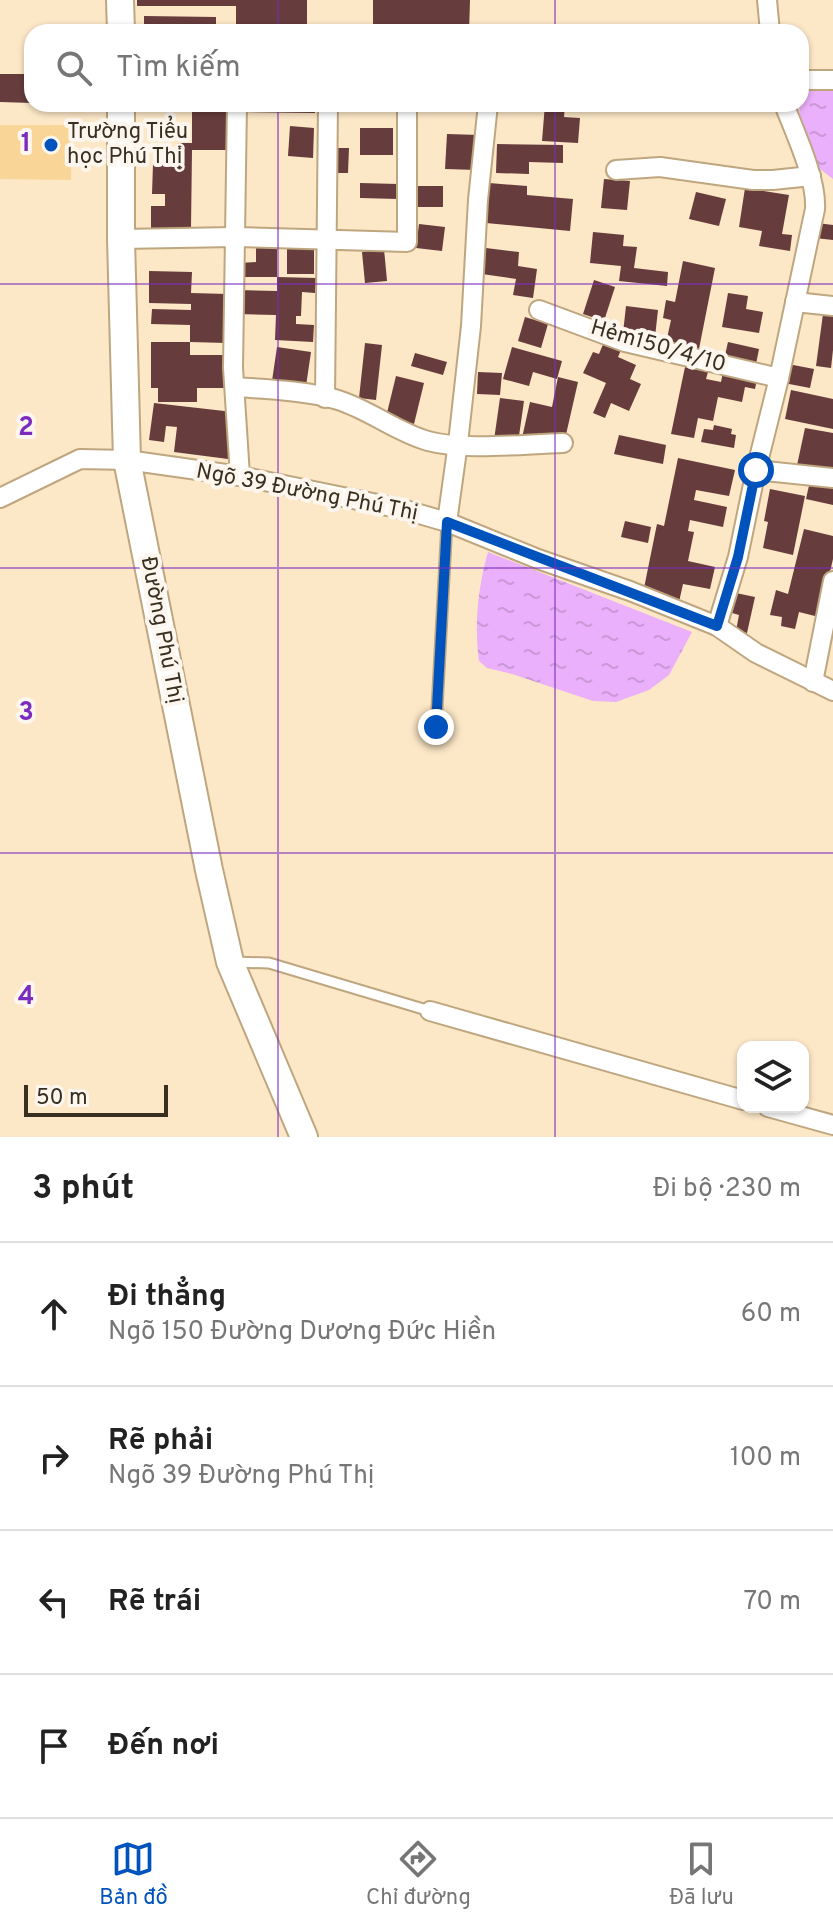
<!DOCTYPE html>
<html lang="vi">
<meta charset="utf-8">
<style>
body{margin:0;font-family:Overpass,sans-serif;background:#f2f2f2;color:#222}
.controls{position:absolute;right:24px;bottom:24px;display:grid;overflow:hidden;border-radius:16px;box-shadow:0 2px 6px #0004}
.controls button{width:72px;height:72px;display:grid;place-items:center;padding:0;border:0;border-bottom:2px solid #e0e0e0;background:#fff;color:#222;font:40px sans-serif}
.scale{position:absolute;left:24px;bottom:20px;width:144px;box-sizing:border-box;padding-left:8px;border:4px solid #392f20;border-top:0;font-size:22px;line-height:28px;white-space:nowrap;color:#392f20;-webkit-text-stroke:6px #fcf6ee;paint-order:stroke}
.stop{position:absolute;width:24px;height:24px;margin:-18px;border:6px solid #0052bc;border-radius:50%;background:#fff}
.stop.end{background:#0052bc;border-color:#fff;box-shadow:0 2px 8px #0008}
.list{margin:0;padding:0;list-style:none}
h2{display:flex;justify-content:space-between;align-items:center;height:104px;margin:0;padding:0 32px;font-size:34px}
h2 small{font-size:26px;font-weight:400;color:#767676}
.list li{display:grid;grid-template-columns:52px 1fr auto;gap:24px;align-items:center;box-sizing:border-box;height:144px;padding:0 32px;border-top:2px solid #e0e0e0}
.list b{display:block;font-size:30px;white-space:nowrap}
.list p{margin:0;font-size:26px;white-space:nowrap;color:#767676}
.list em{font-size:26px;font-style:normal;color:#767676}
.icon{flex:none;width:44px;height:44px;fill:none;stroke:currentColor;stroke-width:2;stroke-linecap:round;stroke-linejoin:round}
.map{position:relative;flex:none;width:833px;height:1137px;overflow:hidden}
.search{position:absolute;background:#fff;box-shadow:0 2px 6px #0004;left:24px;right:24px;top:24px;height:88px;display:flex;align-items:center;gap:20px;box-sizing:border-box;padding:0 28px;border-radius:24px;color:#767676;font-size:30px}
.sheet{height:680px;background:#fff}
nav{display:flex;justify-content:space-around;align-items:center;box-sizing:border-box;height:112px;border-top:2px solid #e0e0e0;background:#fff;font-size:22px;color:#767676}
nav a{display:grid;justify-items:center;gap:4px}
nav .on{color:#0052bc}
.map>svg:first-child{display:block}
.garden{fill:#fad598}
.water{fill:url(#water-ripples)}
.building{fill:#663c3c}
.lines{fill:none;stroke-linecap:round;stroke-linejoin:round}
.lane-casing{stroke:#bea67f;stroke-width:13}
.street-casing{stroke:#bea67f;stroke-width:22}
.secondary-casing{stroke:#bea67f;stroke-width:30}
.lane{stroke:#fff;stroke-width:9}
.street{stroke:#fff;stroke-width:18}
.secondary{stroke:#fff;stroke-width:26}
.route{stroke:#0052bc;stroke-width:10}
.grid{fill:none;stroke:#7b2cbf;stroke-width:2;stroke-opacity:0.55}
.poi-dot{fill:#0052bc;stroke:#fcf6ee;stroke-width:3}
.labels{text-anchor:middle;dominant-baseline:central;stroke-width:8;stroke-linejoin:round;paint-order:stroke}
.poi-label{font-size:22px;fill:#392f20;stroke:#fcf6ee;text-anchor:start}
.street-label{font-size:22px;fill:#392f20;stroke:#fcf6ee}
.grid-label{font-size:26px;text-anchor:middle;font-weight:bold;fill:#7b2cbf;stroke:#fcf6ee;stroke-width:8;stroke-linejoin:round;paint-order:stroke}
</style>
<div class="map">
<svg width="833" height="1137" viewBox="0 0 833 1137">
<defs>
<pattern id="water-ripples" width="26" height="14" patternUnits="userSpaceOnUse" patternTransform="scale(2)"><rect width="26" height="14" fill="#ebb0fb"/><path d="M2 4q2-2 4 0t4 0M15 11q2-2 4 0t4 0" fill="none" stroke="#ca98d7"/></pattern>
</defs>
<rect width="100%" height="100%" fill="#fce7c7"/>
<!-- garden -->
<polygon class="garden" points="0,125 72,125 71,180 0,179"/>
<!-- water -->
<g class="water">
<polygon points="801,86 833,86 833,179 820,169 802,145 799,104 801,104"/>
<path d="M488 552 692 632 669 675 649 690 616 702 593 701 512 674 487 668 479 661C474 624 478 587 488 552Z"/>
</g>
<!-- building -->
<g class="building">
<polygon points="137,0 307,0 307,25 236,25 236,6 137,6"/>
<polygon points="373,0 470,0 469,32 373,32"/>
<polygon points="144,16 216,17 216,32 144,32"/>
<polygon points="0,74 32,74 32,103 0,102"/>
<polygon points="161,104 230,104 230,150 192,150 191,228 151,228 151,206 165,206 165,194 152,194 153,164 166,164 166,150 178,150 178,143 192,143 192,111 161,111"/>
<polygon points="241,104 315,104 315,113 241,112"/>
<polygon points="339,104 388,104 387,112 339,110"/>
<polygon points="545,104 565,104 564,117 580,118 578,143 542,141"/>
<polygon points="290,126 314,128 313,158 288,156"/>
<rect x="360" y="128" width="33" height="27"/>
<polygon points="447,134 479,135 477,170 445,169"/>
<polygon points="497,144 563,145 563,163 529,162 529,174 496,173"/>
<polygon points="332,148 349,148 348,173 332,173"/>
<polygon points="604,179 630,181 627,210 601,208"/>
<polygon points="360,183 398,184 398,199 360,198"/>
<polygon points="489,183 527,186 527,195 573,199 570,231 486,223"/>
<rect x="416" y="186" width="27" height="21"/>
<polygon points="745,188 789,195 782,234 792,235 790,251 759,246 762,231 739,227"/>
<polygon points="696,192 726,199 719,226 689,219"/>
<polygon points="817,223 833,225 833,240 815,238"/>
<polygon points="419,224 445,227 442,251 416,248"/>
<polygon points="593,232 624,235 623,246 637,247 634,268 668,272 667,286 619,281 621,266 590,263"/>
<polygon points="478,247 519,252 518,266 537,269 533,298 513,295 516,279 482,274 484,262 477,260"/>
<polygon points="256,248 277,248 277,277 239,277 239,263 256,262"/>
<rect x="287" y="249" width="27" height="25"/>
<polygon points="384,249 387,281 365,283 362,252"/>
<polygon points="683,261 715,268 697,359 664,352 671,320 663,318 666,300 675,302"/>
<polygon points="149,271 192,272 191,293 227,294 226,343 190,342 190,325 151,324 152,309 191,310 191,304 149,303"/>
<polygon points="277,277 316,278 315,293 302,292 301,316 296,316 296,324 314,325 313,342 275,340 276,315 237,314 238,290 277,291"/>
<polygon points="594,280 615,287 604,321 583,314"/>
<polygon points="728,293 748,296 746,309 763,312 759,333 722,327"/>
<polygon points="626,306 658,310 654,346 622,342"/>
<polygon points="823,314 833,315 833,350 831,368 816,366"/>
<polygon points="525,317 548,324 541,348 518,341"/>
<polygon points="151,342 190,342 190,355 231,355 231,388 197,388 197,402 158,402 158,388 151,388"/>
<polygon points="604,342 621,350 618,357 636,365 630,379 641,384 629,411 611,403 605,418 593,413 606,383 583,373 593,352 599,354"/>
<polygon points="728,342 759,349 756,364 723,364"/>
<polygon points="365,343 382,345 376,400 359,398"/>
<polygon points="277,347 311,352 306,386 272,381"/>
<polygon points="512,347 562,361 557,379 533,372 529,386 503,379"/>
<polygon points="415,353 447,362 443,375 411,366"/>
<polygon points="788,364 814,369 810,388 784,383"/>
<polygon points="685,367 708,372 706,379 721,382 723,372 757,379 755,389 745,387 742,402 718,397 713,421 698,418 694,438 671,434"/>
<polygon points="478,372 502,373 500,395 477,394"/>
<polygon points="396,376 424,383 414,424 386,417"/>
<polygon points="558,377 578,382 565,439 539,433 537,442 522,438 530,402 552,407"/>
<polygon points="791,390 833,399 833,429 785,419"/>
<polygon points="500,398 524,401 518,443 494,440"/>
<polygon points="154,403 233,412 228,459 174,452 177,427 166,426 164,442 149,440"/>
<polygon points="714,425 732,429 731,434 736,435 734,448 701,442 704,429 713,430"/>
<polygon points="805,428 833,433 833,477 796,470"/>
<polygon points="619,435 666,445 663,464 614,454"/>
<polygon points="678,458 735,470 729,496 696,490 694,500 727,507 723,527 690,520 688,531 694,532 688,561 715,567 710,589 683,584 679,602 643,593 657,524 664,526"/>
<polygon points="810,481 833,485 833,505 806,499"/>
<polygon points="770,489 805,496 793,555 763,548 768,522 764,521"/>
<polygon points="625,521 651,527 648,543 621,537"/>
<polygon points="804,529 833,536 833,559 823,602 823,618 799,612 795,629 781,626 782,617 770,615 776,590 788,594"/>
<polygon points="736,593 755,597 747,633 736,631 739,615 732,613"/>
</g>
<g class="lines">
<!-- lane casing -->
<g class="lane-casing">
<g id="lane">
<polyline points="436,727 447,522"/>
<polyline points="233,962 269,963 430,1011"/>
</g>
</g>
<!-- street casing -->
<g class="street-casing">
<g id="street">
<polyline points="767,0 770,32"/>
<polyline points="801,80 833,80"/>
<polyline points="237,104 233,368 240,476"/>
<polyline points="616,170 660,167 753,180 773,180 811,176"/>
<polyline points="121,239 235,237 407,242 407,104"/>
<polyline points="795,302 833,306"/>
<polyline points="539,310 625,342 779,378"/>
<path d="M235 387C265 389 310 391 338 400 370 410 396 432 428 441 465 451 523 444 563 443"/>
<polyline points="325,398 328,104"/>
<polyline points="756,470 833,478"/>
<polyline points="0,498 80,459 127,460 240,476 402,509 447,522 538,559 630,591 717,626 756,653 833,691"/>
<polyline points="447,522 458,443 471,326 478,200 488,104"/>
<path d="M717 626 738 557 756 470 779 378 815 209C817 179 795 133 784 104"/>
<polyline points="813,682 833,581"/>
<polyline points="430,1011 743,1100"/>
<polyline points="768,1107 833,1125"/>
</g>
</g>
<!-- secondary casing -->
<g class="secondary-casing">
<g id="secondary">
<polyline points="120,0 121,32"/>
<polyline points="121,104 121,239 127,460 209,870 230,962 304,1137"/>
</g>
</g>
<!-- lane -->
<use href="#lane" class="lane"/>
<!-- street -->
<use href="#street" class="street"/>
<!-- secondary -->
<use href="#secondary" class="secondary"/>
</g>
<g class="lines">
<!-- route -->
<polyline class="route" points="436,727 447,522 717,626 738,557 756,470"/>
</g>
<!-- grid -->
<path class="grid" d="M278 0V32M555 0V32M278 104V1137M555 104V1137M0 284H833M0 568H833M0 853H833"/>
<!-- markers -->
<circle class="poi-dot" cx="51" cy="145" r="8"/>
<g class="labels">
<!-- poi labels -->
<g class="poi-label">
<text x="67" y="132">Trường Tiểu<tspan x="67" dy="25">học Phú Thị</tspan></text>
</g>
<!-- street labels -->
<g class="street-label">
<text transform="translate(658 347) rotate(16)">Hẻm150/4/10</text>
<text transform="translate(307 493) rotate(11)">Ngõ 39 Đường Phú Thị</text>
<text transform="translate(161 630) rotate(79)">Đường Phú Thị</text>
</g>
</g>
<g class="grid-label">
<text x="26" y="151">1</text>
<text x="26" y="435">2</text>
<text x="26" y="720">3</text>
<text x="26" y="1004">4</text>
</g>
</svg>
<div class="controls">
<button><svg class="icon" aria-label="layers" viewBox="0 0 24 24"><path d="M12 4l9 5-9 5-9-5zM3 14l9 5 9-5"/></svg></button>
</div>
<div class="scale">50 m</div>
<div class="stop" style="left:756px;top:470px"></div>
<div class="stop end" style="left:436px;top:727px"></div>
<div class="search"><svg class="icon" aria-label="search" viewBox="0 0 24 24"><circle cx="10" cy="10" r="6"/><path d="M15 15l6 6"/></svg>Tìm kiếm</div>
</div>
<section class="sheet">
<h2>3 phút<small>Đi bộ · 230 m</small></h2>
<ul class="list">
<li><svg class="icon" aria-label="ahead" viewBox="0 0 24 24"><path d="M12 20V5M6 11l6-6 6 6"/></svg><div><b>Đi thẳng</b><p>Ngõ 150 Đường Dương Đức Hiền</p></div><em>60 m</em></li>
<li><svg class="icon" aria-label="right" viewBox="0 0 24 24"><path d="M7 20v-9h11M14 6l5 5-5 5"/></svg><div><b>Rẽ phải</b><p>Ngõ 39 Đường Phú Thị</p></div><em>100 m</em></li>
<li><svg class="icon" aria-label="left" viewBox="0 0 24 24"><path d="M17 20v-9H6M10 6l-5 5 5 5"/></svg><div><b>Rẽ trái</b></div><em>70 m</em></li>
<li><svg class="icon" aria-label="arrive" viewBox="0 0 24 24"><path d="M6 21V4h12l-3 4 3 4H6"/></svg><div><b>Đến nơi</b></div></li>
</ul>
</section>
<nav>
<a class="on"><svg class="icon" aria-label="map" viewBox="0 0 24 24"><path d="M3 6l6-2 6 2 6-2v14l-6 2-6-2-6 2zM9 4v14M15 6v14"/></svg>Bản đồ</a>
<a><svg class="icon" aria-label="directions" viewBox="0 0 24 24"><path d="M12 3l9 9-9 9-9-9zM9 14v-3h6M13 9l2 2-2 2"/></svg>Chỉ đường</a>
<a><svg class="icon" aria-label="saved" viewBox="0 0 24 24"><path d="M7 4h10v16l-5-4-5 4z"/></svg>Đã lưu</a>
</nav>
